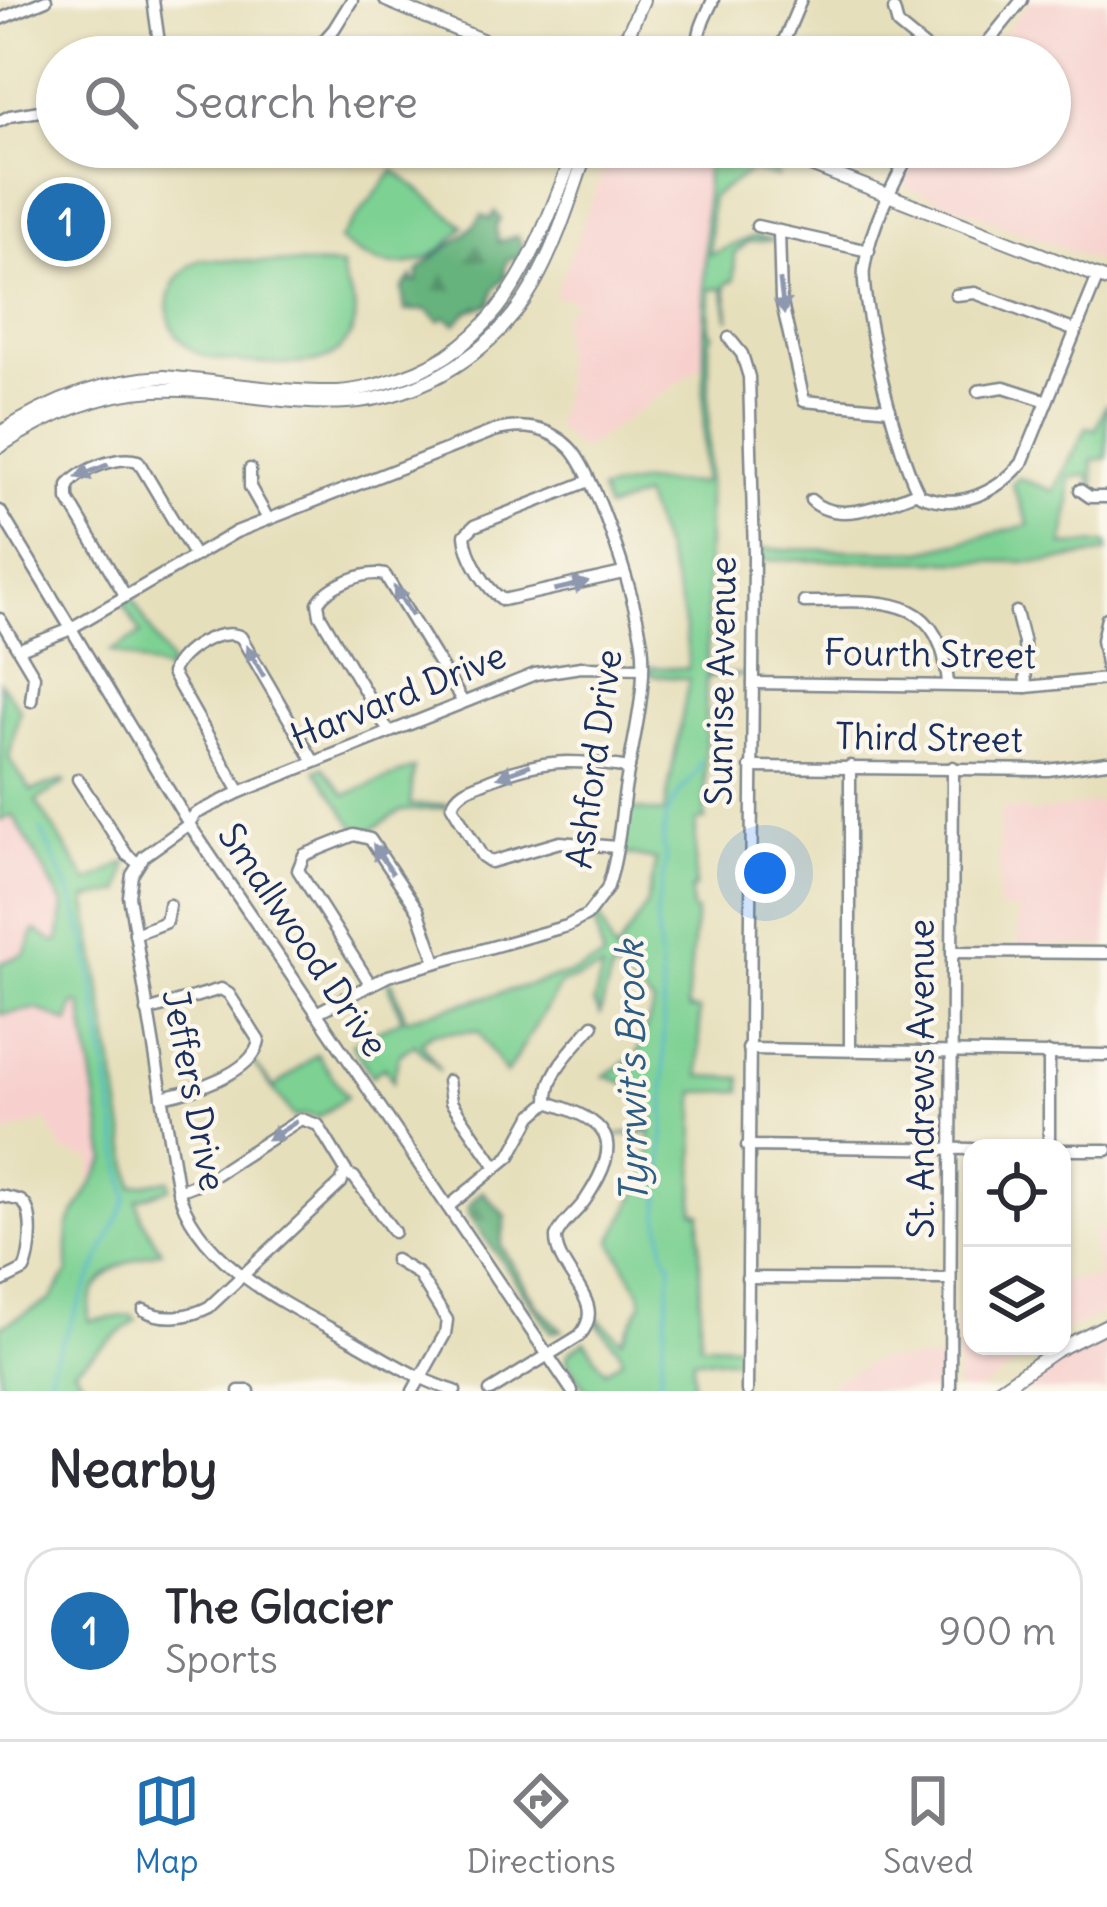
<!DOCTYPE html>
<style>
body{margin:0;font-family:Delius,sans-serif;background:#f7f7f7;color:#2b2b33}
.controls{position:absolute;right:36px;bottom:36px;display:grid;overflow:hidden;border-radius:24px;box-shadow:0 3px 9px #0004}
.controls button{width:108px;height:108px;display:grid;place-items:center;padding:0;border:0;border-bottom:3px solid #e1e1e2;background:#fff;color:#2b2b33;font:60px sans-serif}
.you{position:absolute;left:765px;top:873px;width:42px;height:42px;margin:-30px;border:9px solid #fff;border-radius:50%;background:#1a73e8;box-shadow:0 0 0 18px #1a73e833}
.badge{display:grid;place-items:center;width:78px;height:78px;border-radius:50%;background:#1f6fb2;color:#fff;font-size:39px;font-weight:700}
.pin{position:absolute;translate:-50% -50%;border:6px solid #fff;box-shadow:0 3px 12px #0006}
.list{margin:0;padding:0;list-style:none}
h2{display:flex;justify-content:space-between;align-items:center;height:156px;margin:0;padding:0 48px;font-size:51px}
h2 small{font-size:39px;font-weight:400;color:#7c7c81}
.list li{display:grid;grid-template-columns:78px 1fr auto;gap:36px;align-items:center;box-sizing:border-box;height:168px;margin:0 24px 24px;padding:0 24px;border:3px solid #e1e1e2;border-radius:36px}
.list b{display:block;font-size:45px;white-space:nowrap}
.list p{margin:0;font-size:39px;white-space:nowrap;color:#7c7c81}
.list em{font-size:39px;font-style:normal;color:#7c7c81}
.icon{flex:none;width:66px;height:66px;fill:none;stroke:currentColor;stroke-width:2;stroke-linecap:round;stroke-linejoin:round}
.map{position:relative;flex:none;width:1107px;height:1391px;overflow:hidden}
.search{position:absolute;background:#fff;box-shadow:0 3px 9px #0004;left:36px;right:36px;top:36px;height:132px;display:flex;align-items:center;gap:30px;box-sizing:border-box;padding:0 42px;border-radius:66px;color:#7c7c81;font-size:45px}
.sheet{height:348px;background:#fff}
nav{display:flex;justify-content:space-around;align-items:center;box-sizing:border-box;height:168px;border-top:3px solid #e1e1e2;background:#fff;font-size:33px;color:#7c7c81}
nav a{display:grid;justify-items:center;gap:6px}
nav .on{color:#1f6fb2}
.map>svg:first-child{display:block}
.built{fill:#f7d0cd}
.forest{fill:url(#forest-firs);stroke:#40716e;stroke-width:3}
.park{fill:#7dd193;stroke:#4c8078;stroke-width:3}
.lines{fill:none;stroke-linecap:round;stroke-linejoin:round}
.stream{stroke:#4eb3cd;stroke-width:3}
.minor-casing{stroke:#80878c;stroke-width:15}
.major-casing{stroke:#80878c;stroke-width:16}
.minor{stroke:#fff;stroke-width:10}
.major{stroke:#fff;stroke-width:12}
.oneway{fill:#8d97ae}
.labels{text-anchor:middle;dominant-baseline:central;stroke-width:9;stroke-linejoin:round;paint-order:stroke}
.street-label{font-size:36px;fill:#1b2f5e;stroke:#fbf7ec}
.water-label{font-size:39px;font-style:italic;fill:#2d5d85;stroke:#fbf7ec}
</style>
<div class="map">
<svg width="1107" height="1391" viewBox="0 0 1107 1391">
<defs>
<pattern id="forest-firs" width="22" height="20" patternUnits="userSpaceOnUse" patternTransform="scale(3)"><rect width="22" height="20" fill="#66b37d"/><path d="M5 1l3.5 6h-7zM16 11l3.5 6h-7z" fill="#53926a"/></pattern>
</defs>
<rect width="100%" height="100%" fill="#fbf7ec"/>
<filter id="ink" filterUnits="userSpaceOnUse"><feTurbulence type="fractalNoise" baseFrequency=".00833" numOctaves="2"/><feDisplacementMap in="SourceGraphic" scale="24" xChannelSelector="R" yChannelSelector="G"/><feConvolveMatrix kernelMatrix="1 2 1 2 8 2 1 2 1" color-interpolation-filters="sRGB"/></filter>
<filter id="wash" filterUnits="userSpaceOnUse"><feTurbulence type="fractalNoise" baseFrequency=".004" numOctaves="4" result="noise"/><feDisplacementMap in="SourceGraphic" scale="48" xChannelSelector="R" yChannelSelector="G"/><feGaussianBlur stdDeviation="2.7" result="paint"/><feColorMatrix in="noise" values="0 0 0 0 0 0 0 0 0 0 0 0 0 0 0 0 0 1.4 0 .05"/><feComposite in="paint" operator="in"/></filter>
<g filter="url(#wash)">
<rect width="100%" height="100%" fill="#e6dfbb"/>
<!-- built -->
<g class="built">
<polygon points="1031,0 1107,0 1107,265 909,188 903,181 921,147 1050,147 1050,57 985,57"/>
<polygon points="613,147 706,147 704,364 582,450 555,426 563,390 561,321 576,301 554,296"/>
<polygon points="1107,801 1107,946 1018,945 1018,910 998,909 1000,809 1025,809 1026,814"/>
<polygon points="13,815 64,906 59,941 0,963 0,821"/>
<polygon points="81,1003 106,1160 89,1187 93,1159 63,1151 46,1120 0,1135 0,1014"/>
<polygon points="1093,1231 1107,1232 1107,1313 1063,1331 1062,1281 1099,1278"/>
<polygon points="957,1312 972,1312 972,1346 1040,1347 978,1391 958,1391"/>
<polygon points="1107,1334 1107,1391 1015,1391 1070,1353"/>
<polygon points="877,1360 945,1360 945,1391 831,1391 831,1382"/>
</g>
<!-- forest -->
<g class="forest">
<path d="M495 212 500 219 496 226 498 242 517 236 523 246 517 261 513 257 507 260 504 272 507 275 494 289 490 304 468 311 455 324 446 317 439 321 427 310 405 311 402 289 412 277 413 282 418 281V271C440 249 467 239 482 215L490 219Z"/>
<polygon points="482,1191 506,1216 501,1245 537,1305 562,1330 552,1332 468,1214 468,1206"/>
</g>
<!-- park -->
<g class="park">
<path d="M706 147H727L779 166 777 177 751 171 711 197 710 255 754 236 773 240 748 242 735 253 734 280 726 284 729 320 723 288 710 289 709 331 713 334 709 341 707 674 746 675 706 678 705 820 696 821 695 888 691 889 692 911 696 912 687 1005 689 1009 699 1010 700 1076 741 1078V1091L695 1092 694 1212 700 1213V1344L740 1345V1359H693V1391H587L567 1361 568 1353 585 1341 605 1371 622 1360 619 1350 597 1323 598 1318 622 1340 642 1303 640 1292 611 1241 648 1173 651 1132 614 1136 651 1128 652 1116 625 1083 604 1076 637 1055 654 1004 616 970H612L600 1014 594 1003 602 970 561 984 506 1074 478 1031 433 1033 421 1041 440 1071 415 1044 399 1055 393 1081 384 1067 372 1076 352 1044 402 1019 388 983 392 982 406 1019 576 972 603 959 594 918 598 913 615 954 646 906 656 860 622 853 629 809 664 813 689 679 650 675 651 667 688 669C688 606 665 554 643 496L607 509 600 491 641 482 703 483Z"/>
<path d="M394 170 464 226C427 273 385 277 339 240Z"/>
<path d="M202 259 342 266C341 289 363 302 353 329 348 343 336 356 321 360 300 367 218 363 199 354 156 332 159 278 202 259Z"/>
<polygon points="1107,403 1107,458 1092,461 1095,492 1088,475 1069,478 1070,502 1063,545 1107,543 1107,552 1050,562 758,560 758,549 923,551 1029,525 1012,484 1018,478 1054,491 1087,427 1096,429"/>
<polygon points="132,598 170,663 168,672 111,651 141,634 123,603"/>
<path d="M0 682 20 709 9 758 31 791 64 780 65 783 36 801 88 882 127 862 121 892 86 899 133 1186 169 1180 170 1188 137 1200 141 1217 161 1251C125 1261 85 1275 89 1321L132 1315 136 1320 74 1369 90 1391H0V1327L50 1300 68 1272V1225L106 1160 81 1004H74L69 1023 37 1009 0 1014V963L25 954 35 930 54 942 59 941 64 906 13 815 0 821Z"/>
<polygon points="323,767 345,795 414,768 410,805 447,805 448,808 401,811 368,832 357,830 316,770"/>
<polygon points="317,1054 347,1097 317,1118 306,1114 294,1117 252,1061 274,1088"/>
</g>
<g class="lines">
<!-- stream -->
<g class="stream">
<polyline points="41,830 74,902 87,944 127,1198 52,1364 49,1391"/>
<polyline points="659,1391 671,1265 665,1253 659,1213 665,1118 663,999 656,915 666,860 663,845 665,818 679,793 697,773 700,761"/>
</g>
</g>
</g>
<g filter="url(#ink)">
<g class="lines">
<!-- minor casing -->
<g class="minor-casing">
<g id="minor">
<polyline points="153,0 161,57"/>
<polyline points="894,10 898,25 937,57"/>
<polyline points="0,19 46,0"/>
<polyline points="309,57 334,29 352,0"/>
<path d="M706 57C690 39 705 19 713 0"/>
<polyline points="777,57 801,0"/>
<polyline points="976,57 1022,0"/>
<polyline points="0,121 10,116 57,108"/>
<path d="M913 147C893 184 870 227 864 269 860 304 900 465 920 495 959 511 997 492 1022 463L1098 276"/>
<polyline points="757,226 779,231"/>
<polyline points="869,251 779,231 781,299 804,401 890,409"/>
<polyline points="956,295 975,293 1076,331"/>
<polyline points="729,338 742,354 749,377 754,555 747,1391"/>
<polyline points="978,391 1004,387 1047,401"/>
<polyline points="250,469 250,487 268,519"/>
<path d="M589 481 474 526 465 535C466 556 486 589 503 600L623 573"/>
<polyline points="1080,490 1090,497 1107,497"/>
<path d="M811 500C837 526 888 503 917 492"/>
<polyline points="0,511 189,824 572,1391"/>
<path d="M125 595 68 499V485C82 469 118 455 138 461L194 555"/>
<path d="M804 602C876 602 941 588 948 683"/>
<polyline points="1016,612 1024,643 1026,687"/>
<polyline points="1107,618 1102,640 1107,670"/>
<polyline points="0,619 34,676 31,701"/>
<path d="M20 649 66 631 236 532 494 431C521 423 550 427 570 448 596 474 642 615 643 654 645 699 632 745 625 790 620 822 618 858 607 889L587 915 567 926 388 976 316 1013"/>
<polyline points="753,683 1026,687 1107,679"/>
<path d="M389 732 320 615 318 603C328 585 366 570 385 575L463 702"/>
<polyline points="850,766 850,1050"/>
<polyline points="750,767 1048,770 1107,762"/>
<polyline points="78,779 127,855 138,863"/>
<path d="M240 792 172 673C178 651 221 626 241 637L314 762"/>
<path d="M616 847 560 842 491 862 482 856 452 806C458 789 473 787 489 780 544 758 571 759 629 768"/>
<polyline points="135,934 166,922 169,905"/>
<polyline points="952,952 1107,953"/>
<polyline points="369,982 298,870 304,855 354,835 370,839 418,910 436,962"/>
<path d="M147 1011 221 989 229 994 259 1041C253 1074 191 1091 162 1097"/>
<polyline points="748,1049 1107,1055"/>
<polyline points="448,1081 451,1102 496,1167"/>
<path d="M548 1102C546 1071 575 1047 593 1025"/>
<polyline points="747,1146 972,1149"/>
<polyline points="1049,1148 1049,1053"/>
<polyline points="1062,1150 1107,1150"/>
<polyline points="346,1174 354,1177 394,1232"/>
<path d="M0 1196C2 1196 19 1200 21 1201 36 1210 31 1257 24 1270L0 1282"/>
<path d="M448 1207 510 1156 532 1116 548 1102C608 1122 626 1138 586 1199 577 1213 563 1221 556 1237 555 1273 611 1302 579 1336L490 1391"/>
<polyline points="395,1260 418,1274 447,1320 445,1334 413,1391"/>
<polyline points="747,1278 950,1279"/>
<path d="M144 1310C163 1321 190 1317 209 1307L341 1183 346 1171 318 1125 301 1119 207 1180 178 1191"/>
<polyline points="239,1391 249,1391"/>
<path d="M455 1391C419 1380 387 1360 354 1341 290 1306 196 1265 177 1186L129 896 132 875 144 856 189 824 195 814 240 792 535 674 581 667 643 668"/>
<polyline points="950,1391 953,767"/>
</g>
</g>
<!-- major casing -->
<g class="major-casing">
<g id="major">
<polyline points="386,0 522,57"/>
<polyline points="629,34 631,57"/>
<polyline points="597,57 628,34"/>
<polyline points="618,57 643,0"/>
<polyline points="764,147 1107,280"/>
<path d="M0 433C51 400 104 380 164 377 221 382 281 393 338 392 359 391 381 384 400 378 507 343 539 242 576 147"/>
<path d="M0 446C46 416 99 393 154 390 218 387 283 406 347 402 423 398 497 350 534 284 558 241 572 194 588 147"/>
<polyline points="997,1391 1055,1351 1107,1325"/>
</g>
</g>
<!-- minor -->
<use href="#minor" class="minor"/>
<!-- major -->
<use href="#major" class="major"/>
</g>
<!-- one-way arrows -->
<defs><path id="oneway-solid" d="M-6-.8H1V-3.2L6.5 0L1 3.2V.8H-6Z" transform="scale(3)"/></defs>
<g class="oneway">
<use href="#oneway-solid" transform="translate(782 297) rotate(83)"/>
<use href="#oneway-solid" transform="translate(92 471) rotate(158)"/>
<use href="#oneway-solid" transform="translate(571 586) rotate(-13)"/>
<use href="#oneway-solid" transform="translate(403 601) rotate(-122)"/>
<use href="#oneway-solid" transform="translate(255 661) rotate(-120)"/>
<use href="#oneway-solid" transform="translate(514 771) rotate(160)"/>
<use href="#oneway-solid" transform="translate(383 859) rotate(-124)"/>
<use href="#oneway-solid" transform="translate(282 1131) rotate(147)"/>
</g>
</g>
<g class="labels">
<!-- street labels -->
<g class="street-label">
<text transform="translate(930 654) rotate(1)">Fourth Street</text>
<text transform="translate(721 681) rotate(-89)">Sunrise Avenue</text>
<text transform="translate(398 696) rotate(-22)">Harvard Drive</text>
<text transform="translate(929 738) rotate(1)">Third Street</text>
<text transform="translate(594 759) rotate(-82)">Ashford Drive</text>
<text transform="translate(303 940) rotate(56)">Smallwood Drive</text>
<text transform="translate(921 1079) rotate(-90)">St. Andrews Avenue</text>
<text transform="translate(194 1090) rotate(79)">Jeffers Drive</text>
</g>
<!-- water labels -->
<g class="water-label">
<text transform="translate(632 1072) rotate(-91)">Tyrrwit's Brook</text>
</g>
</g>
</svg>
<div class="controls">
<button><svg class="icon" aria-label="locate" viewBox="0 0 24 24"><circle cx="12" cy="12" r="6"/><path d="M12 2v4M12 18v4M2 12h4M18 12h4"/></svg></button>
<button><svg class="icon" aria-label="layers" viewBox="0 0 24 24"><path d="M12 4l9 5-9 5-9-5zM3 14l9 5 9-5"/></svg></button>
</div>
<div class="you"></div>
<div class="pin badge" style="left:66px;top:222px">1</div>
<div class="search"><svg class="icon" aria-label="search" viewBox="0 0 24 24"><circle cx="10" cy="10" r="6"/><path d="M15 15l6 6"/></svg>Search here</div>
</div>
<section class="sheet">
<h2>Nearby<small></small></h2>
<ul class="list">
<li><span class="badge">1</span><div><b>The Glacier</b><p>Sports</p></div><em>900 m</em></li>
</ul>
</section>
<nav>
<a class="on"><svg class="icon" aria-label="map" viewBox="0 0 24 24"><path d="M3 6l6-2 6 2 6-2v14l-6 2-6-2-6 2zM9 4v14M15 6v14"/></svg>Map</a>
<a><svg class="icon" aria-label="directions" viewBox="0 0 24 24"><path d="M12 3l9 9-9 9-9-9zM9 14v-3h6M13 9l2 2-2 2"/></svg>Directions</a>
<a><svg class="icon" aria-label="saved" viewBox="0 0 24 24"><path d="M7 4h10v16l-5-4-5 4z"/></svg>Saved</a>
</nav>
